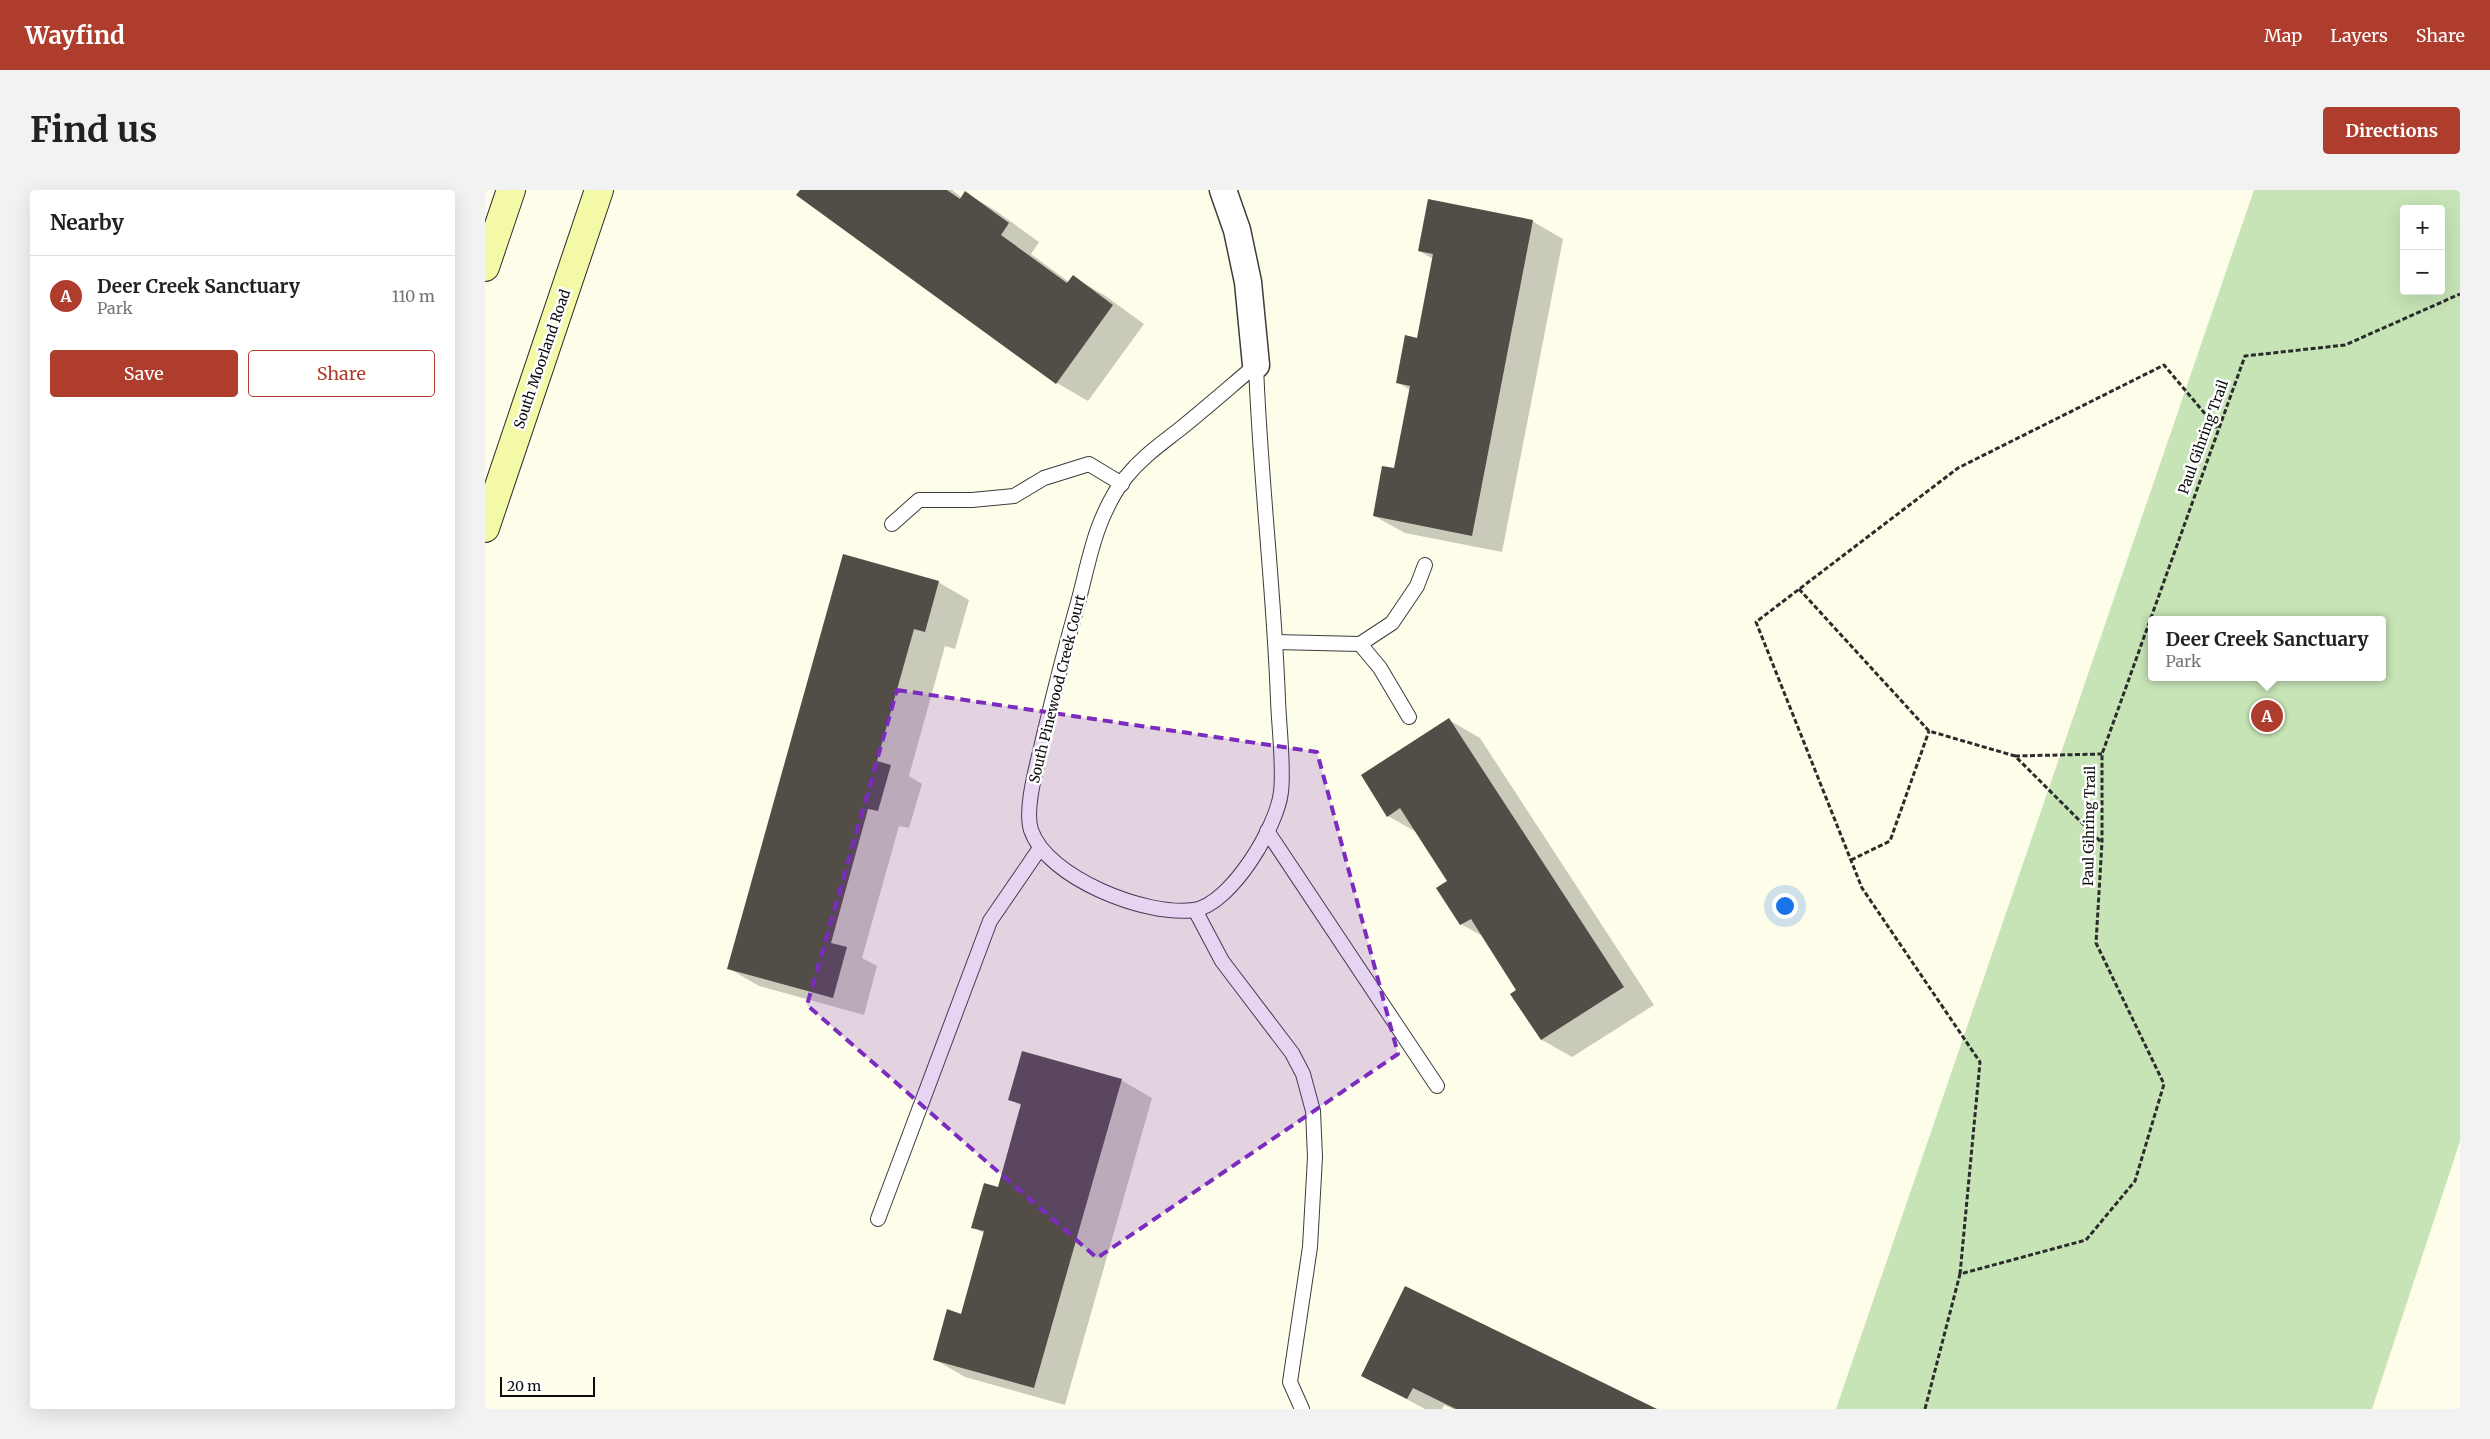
<!DOCTYPE html>
<meta charset="utf-8">
<style>
body{margin:0;font-family:Merriweather,serif;background:#f2f2f2;color:#202124}
.controls{position:absolute;right:15px;top:15px;display:grid;overflow:hidden;border-radius:5px;box-shadow:0 5px 20px #0002}
.controls button{width:45px;height:45px;display:grid;place-items:center;padding:0;border:0;border-bottom:1px solid #e0e0e0;background:#fff;color:#202124;font:25px sans-serif}
.scale{position:absolute;left:15px;bottom:12px;width:95px;box-sizing:border-box;padding-left:5px;border:2px solid #0a0a0a;border-top:0;font-size:14px;line-height:18px;white-space:nowrap;color:#0a0a0a;-webkit-text-stroke:4px #fff;paint-order:stroke}
.you{position:absolute;left:1299px;top:715px;width:18px;height:18px;margin:-12px;border:4px solid #fff;border-radius:50%;background:#1a73e8;box-shadow:0 0 0 8px #1a73e833}
.badge{display:grid;place-items:center;width:32px;height:32px;border-radius:50%;background:#ae3d2e;color:#fff;font-size:16px;font-weight:700}
.pin{position:absolute;translate:-50% -50%;border:2px solid #fff;box-shadow:0 1px 5px #0006}
.popup{position:absolute;left:1663px;top:426px;width:238px;height:65px;box-sizing:border-box;display:grid;place-content:center;border-radius:5px;background:#fff;filter:drop-shadow(0 1px 4px #0005);font-size:16px;white-space:nowrap;color:#757577}
.popup b{font-size:19px;color:#202124}
.popup::after{content:'';position:absolute;left:50%;top:100%;margin-left:-10px;border:10px solid transparent;border-top-color:#fff}
.list{margin:0;padding:0;list-style:none}
h2{display:flex;justify-content:space-between;align-items:center;height:65px;margin:0;padding:0 20px;font-size:21px}
h2 small{font-size:16px;font-weight:400;color:#757577}
.list li{display:grid;grid-template-columns:32px 1fr auto;gap:15px;align-items:center;box-sizing:border-box;height:80px;padding:0 20px;border-top:1px solid #e0e0e0}
.list b{display:block;font-size:19px;white-space:nowrap}
.list p{margin:0;font-size:16px;white-space:nowrap;color:#757577}
.list em{font-size:16px;font-style:normal;color:#757577}
.actions{display:flex;gap:10px;padding:15px 20px}
.actions a{flex:1;padding:11px 0;border:1px solid #ae3d2e;border-radius:5px;text-align:center;font-size:18px;color:#ae3d2e}
.actions .main{background:#ae3d2e;color:#fff}
.map{position:relative;flex:none;width:1975px;height:1219px;overflow:hidden;border-radius:5px}
header{display:flex;align-items:center;gap:30px;box-sizing:border-box;height:70px;padding:0 25px;background:#ae3d2e;color:#fff}
header strong{font-size:24px}
nav{display:flex;gap:28px;margin-inline-start:auto;font-size:18px}
.intro{display:flex;align-items:center;justify-content:space-between;box-sizing:border-box;height:120px;padding:0 30px}
h1{margin:0;font-size:35px}
.button{padding:12px 22px;border-radius:5px;background:#ae3d2e;color:#fff;font-size:18px;font-weight:700}
main{display:flex;gap:30px;padding:0 30px}
aside{flex:1;background:#fff;border-radius:5px;box-shadow:0 5px 20px #0002}
.map>svg:first-child{display:block}
.green{fill:#c6e4b6;fill-rule:evenodd}
.shadow{fill:#0003}
.building{fill:#524d47}
.lines{fill:none;stroke-linecap:round;stroke-linejoin:round}
.service-casing{stroke:#3d3d3d;stroke-width:16}
.minor-casing{stroke:#3d3d3d;stroke-width:29}
.secondary-casing{stroke:#2c2c2c;stroke-width:30}
.path{stroke:#2c2c2c;stroke-width:3;stroke-dasharray:5 2.5;stroke-linecap:butt}
.service{stroke:#fff;stroke-width:14}
.minor{stroke:#fff;stroke-width:26}
.secondary{stroke:#f4f9a8;stroke-width:28}
.marked{fill:#7b2cbf;fill-opacity:0.2;stroke:#7b2cbf;stroke-width:4;stroke-dasharray:10 6;stroke-linejoin:round}
.labels{text-anchor:middle;dominant-baseline:central;stroke-width:5;stroke-linejoin:round;paint-order:stroke}
.street-label{font-size:14px;fill:#0a0a0a;stroke:#fff}
</style>
<header>
<strong>Wayfind</strong>
<nav><a>Map</a><a>Layers</a><a>Share</a></nav>
</header>
<div class="intro"><h1>Find us</h1><a class="button">Directions</a></div>
<main>
<aside>
<h2>Nearby<small></small></h2>
<ul class="list">
<li><span class="badge">A</span><div><b>Deer Creek Sanctuary</b><p>Park</p></div><em>110 m</em></li>
</ul>
<div class="actions"><a class="main">Save</a><a>Share</a></div>
</aside>
<div class="map">
<svg width="1975" height="1219" viewBox="0 0 1975 1219">
<rect width="100%" height="100%" fill="#fdfde9"/>
<!-- green -->
<path class="green" d="M1769 0H1975V951L1887 1219H1351ZM1919 19H1956V101H1919ZM1667 430H1897V487H1667Z"/>
<!-- shadow -->
<g class="shadow">
<polygon points="317,0 467,0 477,8 481,3 511,21 554,52 546,64 584,92 588,87 619,105 659,134 603,211 572,193 313,5"/>
<polygon points="1047,31 1078,49 1017,362 920,343 889,326 910,280 925,200 912,192 933,149 948,69 934,61"/>
<polygon points="453,392 484,410 470,459 460,456 424,586 437,594 424,638 414,636 377,768 392,776 379,825 274,796 243,778"/>
<polygon points="964,530 995,548 1169,815 1087,867 1057,850 1033,800 999,747 976,734 953,698 964,691 933,643 903,626"/>
<polygon points="636,890 667,908 580,1215 480,1187 449,1169 477,1125 500,1044 488,1037 514,998 537,916 524,909"/>
<polygon points="878,1186 1169,1219 968,1219 959,1215 957,1219 940,1219"/>
</g>
<!-- building -->
<g class="building">
<polygon points="315,0 462,0 475,9 480,1 524,33 516,45 582,93 588,85 628,115 571,194 311,5"/>
<polygon points="943,9 1048,30 987,346 888,326 897,276 909,278 925,196 911,193 920,145 932,148 948,64 933,61"/>
<polygon points="358,364 454,391 440,442 429,439 392,571 406,575 393,621 383,619 346,753 362,757 348,808 242,779"/>
<polygon points="964,528 1139,797 1056,850 1025,804 1031,800 986,729 975,735 951,698 962,691 915,618 902,627 876,585"/>
<polygon points="537,861 637,889 549,1198 448,1170 462,1119 476,1124 499,1041 486,1038 499,993 513,997 536,914 523,910"/>
<polygon points="920,1096 1172,1219 971,1219 928,1198 922,1209 876,1186"/>
</g>
<g class="lines">
<!-- service casing -->
<g class="service-casing">
<g id="service">
<path d="M771 175C775 287 789 398 793 510 794 537 799 577 796 602 792 637 746 714 709 720 662 727 562 688 546 640 539 618 553 572 558 549 569 502 581 455 594 409 600 386 605 361 613 339 619 322 630 300 641 287 657 267 676 254 695 239 721 218 746 196 771 175Z"/>
<polyline points="407,334 434,310 487,310 529,306 559,288 604,274 637,294"/>
<polyline points="790,452 875,454 895,478 924,527"/>
<polyline points="875,454 907,433 932,396 940,375"/>
<polyline points="782,641 952,896"/>
<polyline points="710,720 737,771 807,863 818,884 828,921 830,967 825,1057 805,1192 817,1219"/>
<polyline points="393,1029 505,731 555,658"/>
</g>
</g>
<!-- minor casing -->
<g class="minor-casing">
<polyline id="minor" points="738,0 752,40 763,92 771,175"/>
</g>
<!-- secondary casing -->
<g class="secondary-casing">
<g id="secondary">
<polyline points="0,77 26,0"/>
<polyline points="0,338 114,0"/>
</g>
</g>
<!-- path -->
<g class="path">
<polyline points="1314,399 1444,541 1530,566 1616,652"/>
<polyline points="1530,566 1617,564"/>
<polyline points="1366,670 1405,651 1444,541"/>
<polyline points="1475,1084 1495,872 1377,698 1271,432 1473,278 1679,175 1732,238"/>
<polyline points="1440,1219 1475,1084 1601,1050 1650,991 1679,894 1611,753 1617,652 1617,564 1760,166 1860,155 1975,104"/>
</g>
<!-- service -->
<use href="#service" class="service"/>
<!-- minor -->
<use href="#minor" class="minor"/>
<!-- secondary -->
<use href="#secondary" class="secondary"/>
</g>
<!-- marked area -->
<path class="marked" d="M412 500 832 562 913 864 612 1068 322 815Z"/>
<g class="labels">
<!-- street labels -->
<g class="street-label">
<text transform="translate(57 169) rotate(-71)">South Moorland Road</text>
<text transform="translate(1718 247) rotate(-70)">Paul Gihring Trail</text>
<text transform="translate(572 499) rotate(-76)">South Pinewood Creek Court</text>
<text transform="translate(1604 636) rotate(-89)">Paul Gihring Trail</text>
</g>
</g>
</svg>
<div class="controls">
<button>+</button>
<button>−</button>
</div>
<div class="scale">20 m</div>
<div class="you"></div>
<div class="pin badge" style="left:1782px;top:526px">A</div>
<div class="popup"><b>Deer Creek Sanctuary</b>Park</div>
</div>
</main>
